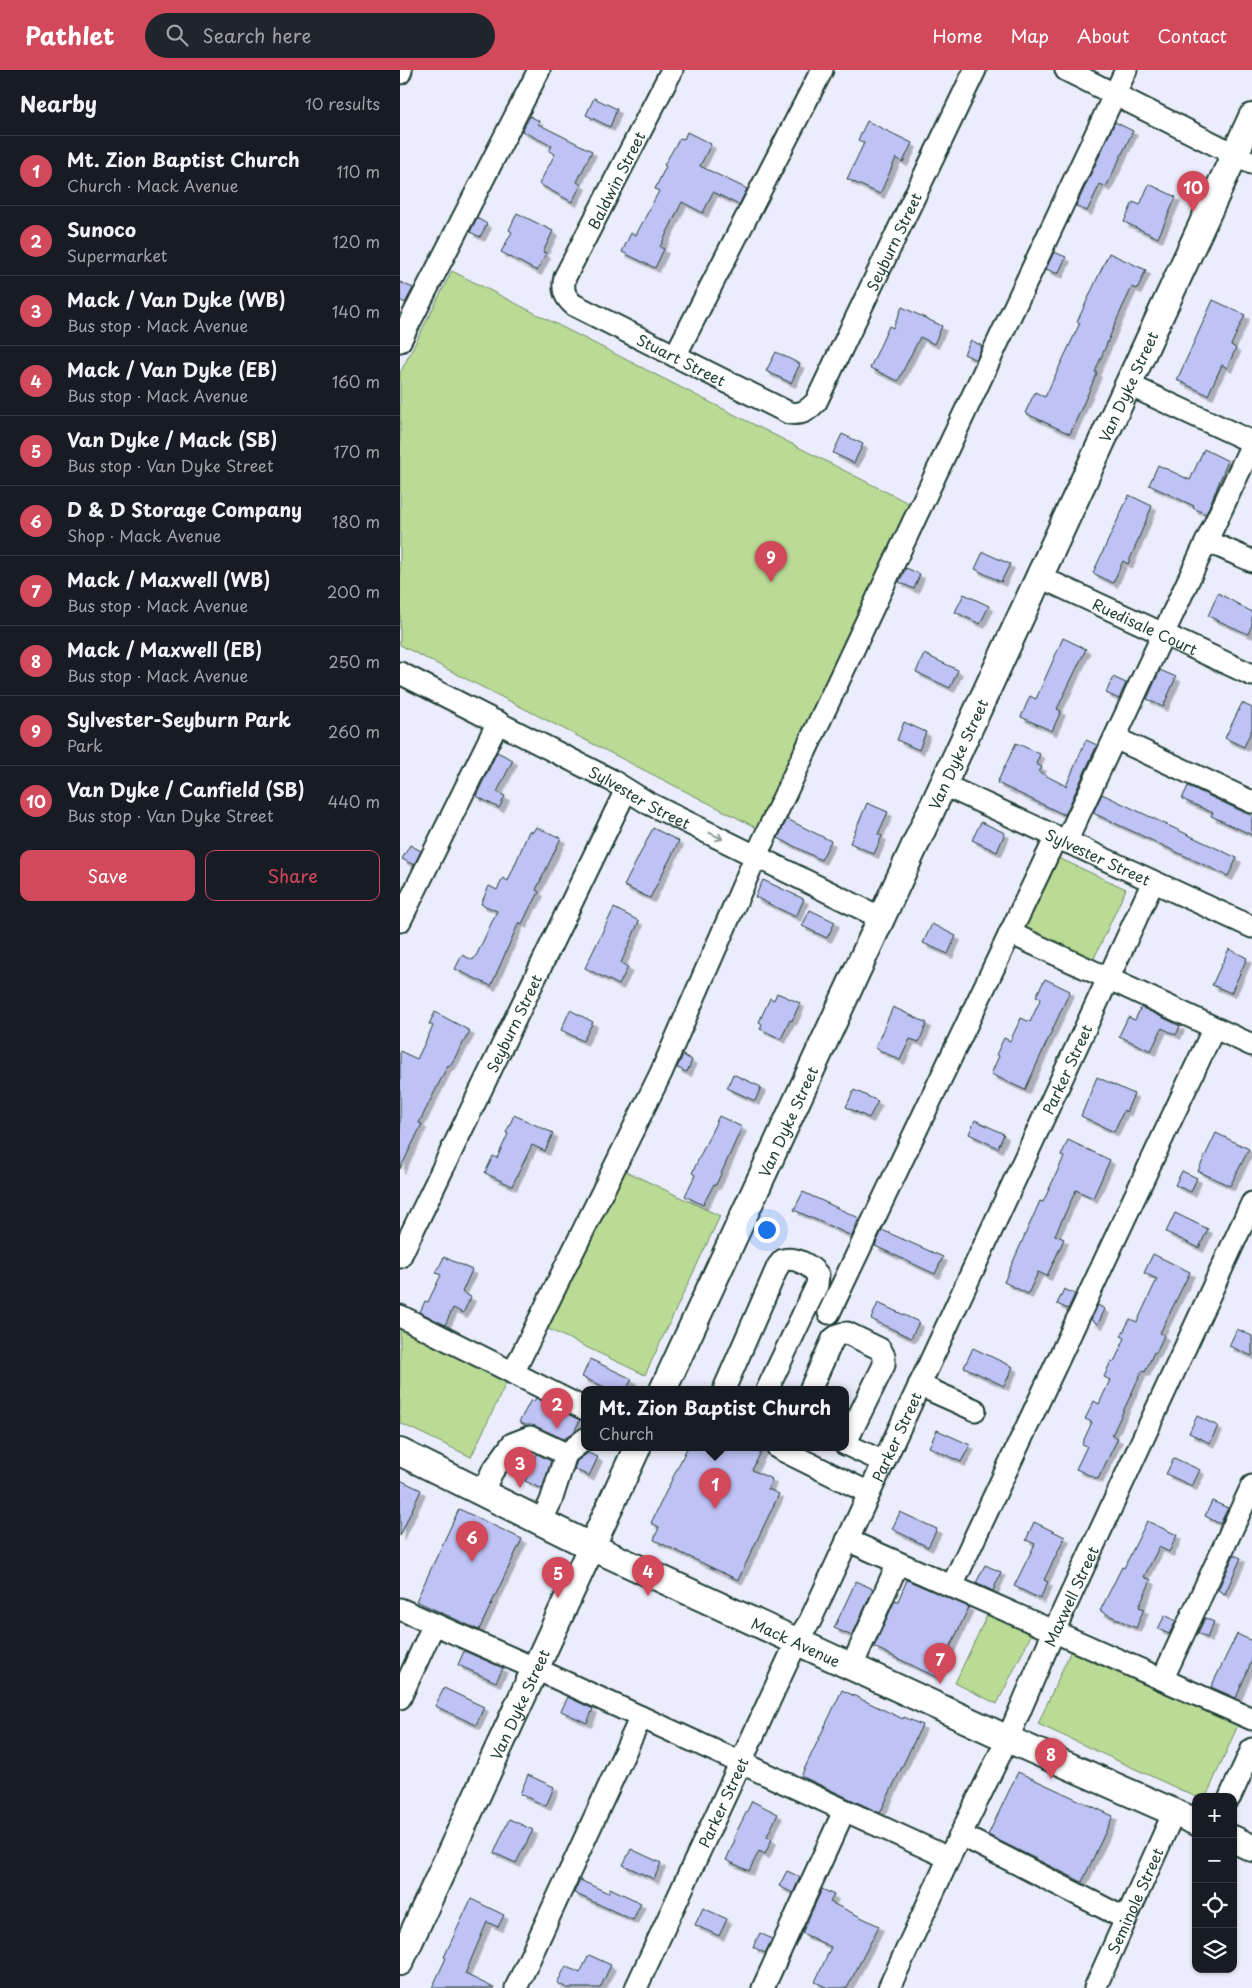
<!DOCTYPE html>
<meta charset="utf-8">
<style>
body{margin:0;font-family:"Playpen Sans",sans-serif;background:#20242c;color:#f1f3f6}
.controls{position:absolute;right:15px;bottom:15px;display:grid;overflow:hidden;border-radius:10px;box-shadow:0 1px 4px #0004}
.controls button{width:45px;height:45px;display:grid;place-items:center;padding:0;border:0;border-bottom:1px solid #363941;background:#171b24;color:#f1f3f6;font:25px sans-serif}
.you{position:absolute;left:366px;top:1159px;width:18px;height:18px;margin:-12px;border:4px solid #fff;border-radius:50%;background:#1a73e8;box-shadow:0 0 0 8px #1a73e833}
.badge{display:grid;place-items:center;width:32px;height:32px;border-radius:50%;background:#d1495b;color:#fff;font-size:16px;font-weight:700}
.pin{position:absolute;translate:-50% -41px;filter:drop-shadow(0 1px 2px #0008)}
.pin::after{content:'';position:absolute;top:26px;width:18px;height:15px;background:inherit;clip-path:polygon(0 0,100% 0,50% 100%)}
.popup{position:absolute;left:181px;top:1316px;width:268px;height:65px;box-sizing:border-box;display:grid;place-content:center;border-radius:10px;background:#171b24;filter:drop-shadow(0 1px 4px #0005);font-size:16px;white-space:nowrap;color:#9ea1a6}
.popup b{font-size:19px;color:#f1f3f6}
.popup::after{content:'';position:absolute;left:50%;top:100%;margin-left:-10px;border:10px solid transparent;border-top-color:#171b24}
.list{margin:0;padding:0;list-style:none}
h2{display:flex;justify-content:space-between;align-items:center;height:65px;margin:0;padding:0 20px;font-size:21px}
h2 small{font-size:16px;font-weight:400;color:#9ea1a6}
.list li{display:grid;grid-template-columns:32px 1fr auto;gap:15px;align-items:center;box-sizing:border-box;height:70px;padding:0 20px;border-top:1px solid #363941}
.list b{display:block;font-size:19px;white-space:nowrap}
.list p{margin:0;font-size:16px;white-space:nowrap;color:#9ea1a6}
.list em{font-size:16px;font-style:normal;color:#9ea1a6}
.actions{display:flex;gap:10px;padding:15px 20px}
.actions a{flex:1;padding:11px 0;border:1px solid #d1495b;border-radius:10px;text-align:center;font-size:18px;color:#d1495b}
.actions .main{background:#d1495b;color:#fff}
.icon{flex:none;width:28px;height:28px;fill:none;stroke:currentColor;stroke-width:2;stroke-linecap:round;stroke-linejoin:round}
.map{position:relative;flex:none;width:852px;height:1918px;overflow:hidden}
header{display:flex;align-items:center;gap:30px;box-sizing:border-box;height:70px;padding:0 25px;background:#d1495b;color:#fff}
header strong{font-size:24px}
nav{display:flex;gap:28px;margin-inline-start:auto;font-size:18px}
.search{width:350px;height:45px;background:#20242c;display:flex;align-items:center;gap:12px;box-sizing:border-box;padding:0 18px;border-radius:28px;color:#9ea1a6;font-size:19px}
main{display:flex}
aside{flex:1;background:#171b24}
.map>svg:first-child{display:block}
.green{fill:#badb95;stroke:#6c8c64}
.building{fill:#bec2f4;stroke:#1f3d34;filter:url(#shadow)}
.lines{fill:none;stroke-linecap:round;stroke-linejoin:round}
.minor-casing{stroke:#1f3d34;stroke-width:25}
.major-casing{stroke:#1f3d34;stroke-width:30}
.minor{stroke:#fff;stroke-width:21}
.major{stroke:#fff;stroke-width:26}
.oneway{stroke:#8f9e9a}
.labels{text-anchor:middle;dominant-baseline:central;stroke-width:4;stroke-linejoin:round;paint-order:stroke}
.street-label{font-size:15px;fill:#1f3d34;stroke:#fff}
</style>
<header>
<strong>Pathlet</strong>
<div class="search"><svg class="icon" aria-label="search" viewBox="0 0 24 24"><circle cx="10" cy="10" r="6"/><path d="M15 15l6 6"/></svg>Search here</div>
<nav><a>Home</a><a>Map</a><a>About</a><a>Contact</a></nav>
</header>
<main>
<aside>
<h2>Nearby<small>10 results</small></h2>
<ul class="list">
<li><span class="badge">1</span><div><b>Mt. Zion Baptist Church</b><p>Church · Mack Avenue</p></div><em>110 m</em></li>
<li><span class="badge">2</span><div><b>Sunoco</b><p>Supermarket</p></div><em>120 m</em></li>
<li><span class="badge">3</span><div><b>Mack / Van Dyke (WB)</b><p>Bus stop · Mack Avenue</p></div><em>140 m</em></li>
<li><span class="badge">4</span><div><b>Mack / Van Dyke (EB)</b><p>Bus stop · Mack Avenue</p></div><em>160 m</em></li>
<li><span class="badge">5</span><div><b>Van Dyke / Mack (SB)</b><p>Bus stop · Van Dyke Street</p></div><em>170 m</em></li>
<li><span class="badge">6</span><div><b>D &amp; D Storage Company</b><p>Shop · Mack Avenue</p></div><em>180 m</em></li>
<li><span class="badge">7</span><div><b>Mack / Maxwell (WB)</b><p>Bus stop · Mack Avenue</p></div><em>200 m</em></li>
<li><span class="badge">8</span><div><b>Mack / Maxwell (EB)</b><p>Bus stop · Mack Avenue</p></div><em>250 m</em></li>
<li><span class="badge">9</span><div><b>Sylvester-Seyburn Park</b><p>Park</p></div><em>260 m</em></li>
<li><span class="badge">10</span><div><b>Van Dyke / Canfield (SB)</b><p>Bus stop · Van Dyke Street</p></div><em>440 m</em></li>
</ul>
<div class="actions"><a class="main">Save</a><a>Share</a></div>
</aside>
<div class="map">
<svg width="852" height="1918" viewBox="0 0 852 1918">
<defs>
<filter id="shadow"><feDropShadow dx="4.5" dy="4.5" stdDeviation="0" flood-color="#0004"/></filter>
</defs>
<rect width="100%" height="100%" fill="#ecedfc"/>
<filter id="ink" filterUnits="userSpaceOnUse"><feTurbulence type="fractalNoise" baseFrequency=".02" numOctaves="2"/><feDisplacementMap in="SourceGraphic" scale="10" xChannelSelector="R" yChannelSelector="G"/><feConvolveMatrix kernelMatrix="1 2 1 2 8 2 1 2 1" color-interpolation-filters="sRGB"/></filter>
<g filter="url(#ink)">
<!-- green -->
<g class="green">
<polygon points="52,201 516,437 357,758 0,575 0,303"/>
<polygon points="652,785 726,819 691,895 617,860"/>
<polygon points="217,1097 320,1146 245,1305 142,1256"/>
<polygon points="0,1259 107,1311 71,1387 0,1353"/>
<polygon points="588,1543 633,1561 597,1634 555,1613"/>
<polygon points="672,1578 838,1655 806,1727 796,1727 638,1654"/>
</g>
<!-- building -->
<g class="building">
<polygon points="194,28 217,39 210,57 186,45"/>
<polygon points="130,46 139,51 138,54 192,81 177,112 181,115 172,132 139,114 155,84 149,81 152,76 122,61"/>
<polygon points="467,51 512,73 503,92 496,88 480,124 447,109 464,73 458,70"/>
<polygon points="715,52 733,61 706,117 700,114 687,141 676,136"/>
<polygon points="287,62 311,74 300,96 347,119 339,135 313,122 303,143 282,132 260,177 264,179 255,198 222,182 231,163 236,165 259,121 255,119 266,96 264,95 280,68 284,69"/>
<polygon points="749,114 776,127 758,168 724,152 733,132 740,135"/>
<polygon points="117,143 153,161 143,182 146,183 137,201 101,182 112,162 109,160"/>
<polygon points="77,148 87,154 80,167 70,162"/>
<polygon points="654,182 666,187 658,204 646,199"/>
<polygon points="709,183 746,200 737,219 732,217 718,247 695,302 697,303 670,364 625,343 635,322 645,327 680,253 677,252"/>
<polygon points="0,212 13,218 5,233 0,230"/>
<polygon points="813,230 845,245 831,275 836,278 827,298 822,295 808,325 777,310"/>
<polygon points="502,237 542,256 534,274 520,267 498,311 470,298 489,256 493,258"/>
<polygon points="571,270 582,276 576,290 564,284"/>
<polygon points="376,282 400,294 391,313 366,301"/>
<polygon points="442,364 463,374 454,393 433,383"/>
<polygon points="804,379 828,391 806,444 793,438 794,436 749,415 758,395 790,410"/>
<polygon points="729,425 752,436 728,494 723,491 713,513 693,503"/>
<polygon points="583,482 610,494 601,512 575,499"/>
<polygon points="506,498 520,504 514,519 499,512"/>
<polygon points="818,523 852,542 852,555 848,564 808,546"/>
<polygon points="564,524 589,536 580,554 555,542"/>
<polygon points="663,568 686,579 657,639 661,641 652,661 621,647 630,626 636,629"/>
<polygon points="524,584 558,600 550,618 516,602"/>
<polygon points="760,600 776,607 763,637 747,629"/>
<polygon points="713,607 726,613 719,629 706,623"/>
<polygon points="842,633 852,638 852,659 844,677 825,668"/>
<polygon points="504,652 526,662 519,680 497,670"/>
<polygon points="686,670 697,675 665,745 597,713 616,673 640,684 636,694 642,697 639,702 666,716"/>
<polygon points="97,682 113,690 97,722 105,726 99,738 76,726"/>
<polygon points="788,716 852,746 852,765 811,746 813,743 782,729"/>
<polygon points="702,724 837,788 828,806 693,743"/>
<polygon points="467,733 488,742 478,764 482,766 474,784 450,773"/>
<polygon points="387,749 431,771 421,790 378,768"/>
<polygon points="581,752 605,763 597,782 572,770"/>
<polygon points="136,757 161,768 136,820 139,822 133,834 132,833 122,854 119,852 91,916 55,899 62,885 73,890 77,884 97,841 81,834 89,816 97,820 103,808 108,811 129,761 133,762"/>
<polygon points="253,758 279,771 250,828 224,816"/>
<polygon points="10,775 21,781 14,795 2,789"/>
<polygon points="363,810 404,829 396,847 355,827"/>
<polygon points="214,838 239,851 221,893 228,897 219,915 185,898"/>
<polygon points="410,840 435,852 427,868 402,856"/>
<polygon points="532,854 556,866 548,884 523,873"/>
<polygon points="829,879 847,888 831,923 812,915"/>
<polygon points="645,909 670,921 625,1020 591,1004 599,986 596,985 604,968 610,971 621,948 630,952 641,928 636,926"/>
<polygon points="377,923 400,933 392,951 390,950 381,969 360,959 362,954 359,952 370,928 374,930"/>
<polygon points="493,937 527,953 519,972 510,969 500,990 475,978"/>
<polygon points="741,937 780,956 776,965 762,958 751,981 719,966 728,947 735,950"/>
<polygon points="170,940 193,952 183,971 161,960"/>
<polygon points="35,942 70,961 50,996 48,995 19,1053 22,1054 0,1099 0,981 17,989 33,956 29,954"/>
<polygon points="283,985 292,990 287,1002 277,998"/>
<polygon points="333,1004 361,1017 355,1031 327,1018"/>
<polygon points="697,1007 734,1024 726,1042 724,1040 714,1062 681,1046"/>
<polygon points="454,1020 478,1031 469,1048 446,1037"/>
<polygon points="114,1045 153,1063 145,1081 132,1075 112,1116 85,1103 93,1086 97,1088 108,1064 106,1063"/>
<polygon points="319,1046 342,1057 316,1115 314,1114 303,1135 285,1126 295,1105 292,1103"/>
<polygon points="575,1050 604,1064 598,1078 569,1064"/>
<polygon points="816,1063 849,1079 830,1116 798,1101"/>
<polygon points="668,1070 710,1090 693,1128 676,1120 655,1165 664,1169 654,1191 647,1206 638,1202 628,1224 604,1212 640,1131 643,1132 664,1087 661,1086"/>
<polygon points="782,1101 797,1108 791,1122 775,1115"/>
<polygon points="403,1122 459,1148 452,1166 394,1140"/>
<polygon points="775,1143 808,1159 799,1178 766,1162"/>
<polygon points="482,1160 543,1187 535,1204 475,1176"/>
<polygon points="753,1184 790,1202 760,1263 764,1265 756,1283 754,1282 745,1302 742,1301 712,1365 718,1368 698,1409 676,1399 687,1376 682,1374 692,1352 685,1349 694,1331 699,1334 710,1310 704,1307 711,1291 714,1292 725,1268 721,1266 730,1249 737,1252 757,1209 744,1203"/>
<polygon points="44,1187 72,1200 62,1222 71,1227 63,1243 53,1238 45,1255 20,1242 25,1231 28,1232 41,1205 36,1203"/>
<polygon points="664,1219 675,1224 668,1239 657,1234"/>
<polygon points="478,1233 519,1252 511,1268 471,1249"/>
<polygon points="698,1235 705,1239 698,1254 691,1250"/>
<polygon points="837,1259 852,1266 852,1286 829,1276"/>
<polygon points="573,1278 613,1297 604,1316 564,1297"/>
<polygon points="190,1289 232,1309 226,1320 211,1320 182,1307"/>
<polygon points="136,1328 180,1350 174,1362 164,1369 135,1356 125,1355 119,1352 131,1330 134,1331"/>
<polygon points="797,1346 818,1356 810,1373 789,1363"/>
<polygon points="537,1360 570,1375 561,1392 529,1377"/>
<polygon points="287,1378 363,1378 352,1400 372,1409 368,1419 379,1424 338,1510 254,1470 259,1457 251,1453"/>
<polygon points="188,1383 198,1387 189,1406 174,1399 177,1391"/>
<polygon points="137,1384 151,1391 142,1419 125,1411"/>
<polygon points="774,1388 800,1400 792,1416 766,1404"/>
<polygon points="0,1410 21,1420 0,1466"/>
<polygon points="812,1431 828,1438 820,1454 805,1446"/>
<polygon points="59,1439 122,1469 79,1560 16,1531"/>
<polygon points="500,1442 537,1459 528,1477 492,1459"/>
<polygon points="747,1451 777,1465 769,1482 759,1477 744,1507 751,1510 739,1537 744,1539 736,1558 700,1541 722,1497 724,1498"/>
<polygon points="634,1452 665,1467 644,1510 648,1512 640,1529 614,1516 635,1474 626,1470"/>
<polygon points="834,1485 841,1488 825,1524 818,1520"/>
<polygon points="585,1495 601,1502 593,1521 576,1513"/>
<polygon points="507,1510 569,1537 536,1607 474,1577 495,1530 498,1531"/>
<polygon points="456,1511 473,1519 452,1566 434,1558"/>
<polygon points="765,1545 776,1551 769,1564 758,1559"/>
<polygon points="805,1548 814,1552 807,1568 798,1563"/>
<polygon points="837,1564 852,1571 852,1590 836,1628 811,1617"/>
<polygon points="64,1581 103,1598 96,1612 58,1595"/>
<polygon points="44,1618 84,1637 76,1655 35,1636"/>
<polygon points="442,1620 503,1649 504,1647 522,1655 480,1743 401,1706"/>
<polygon points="168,1627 193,1639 187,1653 161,1641"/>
<polygon points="618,1702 713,1746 682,1812 588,1765"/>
<polygon points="128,1705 154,1717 146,1736 120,1724"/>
<polygon points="352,1731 378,1744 367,1766 372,1769 365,1784 359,1781 349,1801 326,1790 335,1770 333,1769"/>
<polygon points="109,1749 133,1760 116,1793 94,1783"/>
<polygon points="231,1779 261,1793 254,1809 223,1795"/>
<polygon points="387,1801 400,1807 393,1823 379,1816"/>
<polygon points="180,1810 208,1823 210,1818 241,1833 233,1850 174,1823"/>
<polygon points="422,1819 434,1825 430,1832 479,1856 447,1918 428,1918 415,1912 431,1877 402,1863"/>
<polygon points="71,1829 104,1845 98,1857 87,1852 65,1904 94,1918 32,1918 46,1888 44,1887"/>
<polygon points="303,1838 327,1849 319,1866 295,1855"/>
<polygon points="360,1863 372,1869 365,1883 353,1877"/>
<polygon points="189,1885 211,1895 200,1918 167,1918 157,1913 166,1896 180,1903"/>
</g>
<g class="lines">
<!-- minor casing -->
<g class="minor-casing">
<g id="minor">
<path id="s1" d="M272 0 165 207C162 219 164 227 174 235L389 343C402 345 407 341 416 332L575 0"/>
<polyline points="666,0 852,93"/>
<polyline points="0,3 1,0"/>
<polyline points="0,271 139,0"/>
<polyline points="275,286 422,0"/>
<polyline points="729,315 852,372"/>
<polyline points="807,471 852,491"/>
<path id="s2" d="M640 507 852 605"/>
<path id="s3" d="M0 603 211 710 248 733 481 848"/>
<polyline points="715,668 852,732"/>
<path id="s4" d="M544 715 852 857"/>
<polyline points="666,772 852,374"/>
<polyline points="0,851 98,652"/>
<polyline points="610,863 852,975"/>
<path id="s5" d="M0 1187 226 720"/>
<polyline points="429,1243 656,767"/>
<polyline points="0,1246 185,1339"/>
<polyline points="113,1303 261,1003 356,786 726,0"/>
<polyline points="519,1315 575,1340"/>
<path d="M325 1320V1317L378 1196 383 1190C396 1187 410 1195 418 1205L417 1215 367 1320"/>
<polyline points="410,1320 433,1269 440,1264 447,1263 480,1279 484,1286 484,1295 445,1374"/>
<polyline points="445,1374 484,1392"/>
<polyline points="378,1378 469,1423"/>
<polyline points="82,1423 92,1402 112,1374 130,1367 166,1384 185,1369"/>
<polyline points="141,1452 151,1431 166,1384"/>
<polyline points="447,1470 852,1649"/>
<polyline points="552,1516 814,958"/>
<polyline points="0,1539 136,1599 549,1788"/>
<polyline points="452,1596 498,1493"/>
<polyline points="763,1608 852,1416"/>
<polyline points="0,1628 34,1554"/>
<polyline points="830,1727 852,1679"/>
<polyline points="561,1765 726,1849"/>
<polyline points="116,1918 241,1647"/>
<path id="s6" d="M236 1918 397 1571 410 1551 753 812"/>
<polyline points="363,1918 444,1741"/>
<path id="s7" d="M489 1918 549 1788 608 1668 654 1561 852 1133"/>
<path id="s8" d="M695 1918 774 1742"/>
</g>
</g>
<!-- major casing -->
<g class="major-casing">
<g id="major">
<path id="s9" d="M263 1320 852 47"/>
<path id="s10" d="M0 1382 192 1477 619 1674 796 1752"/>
<polyline points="833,1769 852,1778"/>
<path id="s11" d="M0 1892 237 1378"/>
</g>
</g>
<!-- minor -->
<use href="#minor" class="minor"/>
<!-- major -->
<use href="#major" class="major"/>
</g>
<!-- one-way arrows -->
<defs><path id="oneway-shaft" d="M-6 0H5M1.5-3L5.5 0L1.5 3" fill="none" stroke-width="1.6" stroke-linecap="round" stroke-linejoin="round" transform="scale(1.25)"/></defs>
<use class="oneway" href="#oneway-shaft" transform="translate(316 766) rotate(26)"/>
</g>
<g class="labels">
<!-- street labels -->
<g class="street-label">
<text transform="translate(216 110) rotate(-63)">Baldwin Street</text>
<text stroke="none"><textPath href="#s1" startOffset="714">Seyburn Street</textPath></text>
<text stroke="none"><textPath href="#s1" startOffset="385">Stuart Street</textPath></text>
<text stroke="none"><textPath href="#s9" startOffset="1106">Van Dyke Street</textPath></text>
<text stroke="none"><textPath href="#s2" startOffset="116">Ruedisale Court</textPath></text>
<text stroke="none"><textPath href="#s9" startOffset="701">Van Dyke Street</textPath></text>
<text stroke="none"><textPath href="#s3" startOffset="270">Sylvester Street</textPath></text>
<text stroke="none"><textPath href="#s4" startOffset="170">Sylvester Street</textPath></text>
<text stroke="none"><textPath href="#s5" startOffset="260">Seyburn Street</textPath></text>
<text stroke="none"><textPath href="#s6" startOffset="1015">Parker Street</textPath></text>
<text stroke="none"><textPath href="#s9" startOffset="296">Van Dyke Street</textPath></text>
<text stroke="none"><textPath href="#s6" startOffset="610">Parker Street</textPath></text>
<text stroke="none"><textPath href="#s7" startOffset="432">Maxwell Street</textPath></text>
<text stroke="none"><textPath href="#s10" startOffset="439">Mack Avenue</textPath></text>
<text stroke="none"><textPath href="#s11" startOffset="284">Van Dyke Street</textPath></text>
<text stroke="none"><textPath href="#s6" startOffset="205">Parker Street</textPath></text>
<text stroke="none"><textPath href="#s8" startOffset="96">Seminole Street</textPath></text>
</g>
</g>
</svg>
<div class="controls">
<button>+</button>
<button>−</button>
<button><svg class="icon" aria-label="locate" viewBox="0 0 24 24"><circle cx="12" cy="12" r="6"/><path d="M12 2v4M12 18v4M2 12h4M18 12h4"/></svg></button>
<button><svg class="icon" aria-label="layers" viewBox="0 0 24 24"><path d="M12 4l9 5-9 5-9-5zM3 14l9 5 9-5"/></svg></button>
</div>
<div class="you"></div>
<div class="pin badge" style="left:315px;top:1439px">1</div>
<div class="popup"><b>Mt. Zion Baptist Church</b>Church</div>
<div class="pin badge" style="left:157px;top:1359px">2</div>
<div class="pin badge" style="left:120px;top:1418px">3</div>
<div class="pin badge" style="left:248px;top:1526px">4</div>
<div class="pin badge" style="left:158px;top:1528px">5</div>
<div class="pin badge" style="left:72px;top:1492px">6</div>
<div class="pin badge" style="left:540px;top:1614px">7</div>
<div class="pin badge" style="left:651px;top:1709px">8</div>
<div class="pin badge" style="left:371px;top:512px">9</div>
<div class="pin badge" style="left:793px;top:142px">10</div>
</div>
</main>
